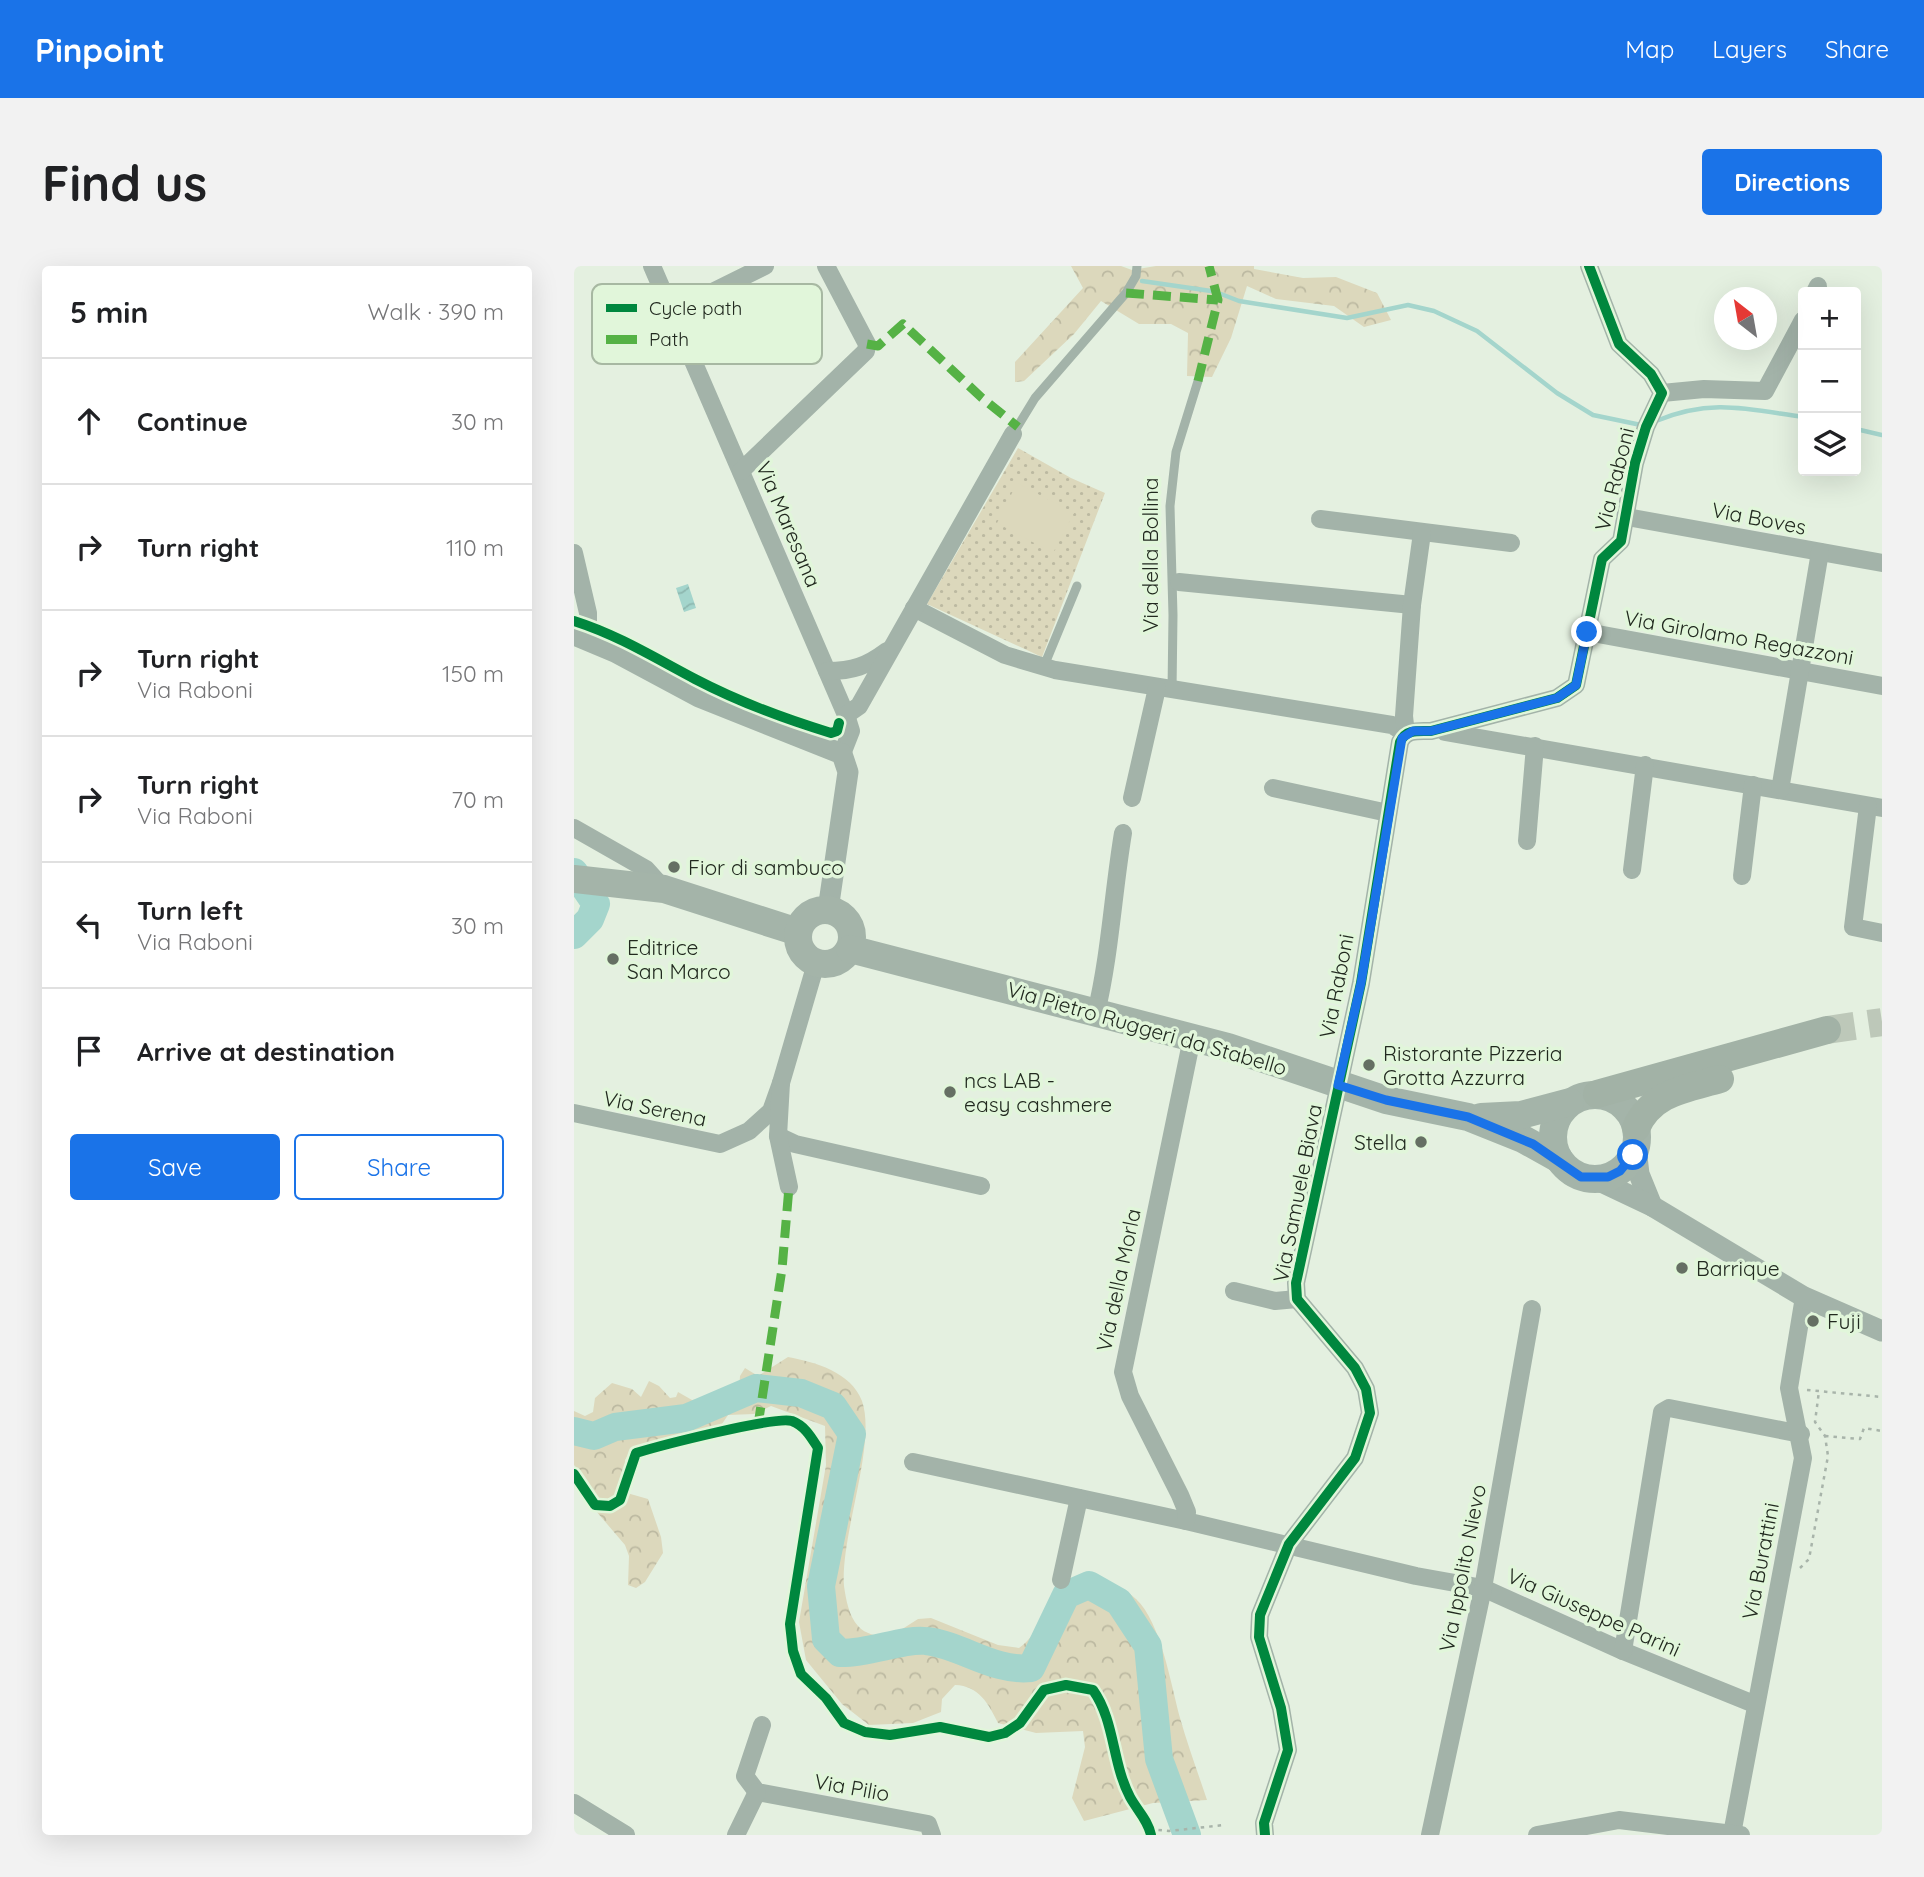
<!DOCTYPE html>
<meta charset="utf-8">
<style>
body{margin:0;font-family:Quicksand,sans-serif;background:#f2f2f2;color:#202124}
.controls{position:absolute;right:21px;top:21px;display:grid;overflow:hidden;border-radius:7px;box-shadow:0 7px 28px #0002}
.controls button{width:63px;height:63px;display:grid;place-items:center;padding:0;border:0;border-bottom:2px solid #e0e0e0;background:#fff;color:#202124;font:35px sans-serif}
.compass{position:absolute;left:1140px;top:21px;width:63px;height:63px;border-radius:50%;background:#fff;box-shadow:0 7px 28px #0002;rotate:329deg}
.stop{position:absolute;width:21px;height:21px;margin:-16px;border:5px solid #1a73e8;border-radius:50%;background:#fff}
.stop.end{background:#1a73e8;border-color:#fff;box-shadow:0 2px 7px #0008}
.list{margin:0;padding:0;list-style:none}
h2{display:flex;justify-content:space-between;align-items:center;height:91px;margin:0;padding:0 28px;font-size:30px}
h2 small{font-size:23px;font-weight:400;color:#757577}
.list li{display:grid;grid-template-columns:46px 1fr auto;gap:21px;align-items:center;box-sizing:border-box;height:126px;padding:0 28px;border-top:2px solid #e0e0e0}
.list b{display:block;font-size:26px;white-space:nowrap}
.list p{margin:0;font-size:23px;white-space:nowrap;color:#757577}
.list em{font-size:23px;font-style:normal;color:#757577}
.actions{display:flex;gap:14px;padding:21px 28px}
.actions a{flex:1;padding:16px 0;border:2px solid #1a73e8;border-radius:7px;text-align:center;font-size:24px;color:#1a73e8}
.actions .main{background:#1a73e8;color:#fff}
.icon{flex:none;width:38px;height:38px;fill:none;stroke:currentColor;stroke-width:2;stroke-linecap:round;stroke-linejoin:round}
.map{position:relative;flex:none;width:1308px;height:1569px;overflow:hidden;border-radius:7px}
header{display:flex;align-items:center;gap:42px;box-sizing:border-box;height:98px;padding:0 35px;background:#1a73e8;color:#fff}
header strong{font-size:33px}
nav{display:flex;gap:38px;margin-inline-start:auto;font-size:24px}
.intro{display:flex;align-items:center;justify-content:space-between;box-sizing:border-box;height:168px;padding:0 42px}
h1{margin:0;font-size:49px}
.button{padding:18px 32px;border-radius:7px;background:#1a73e8;color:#fff;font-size:24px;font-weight:700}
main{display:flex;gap:42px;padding:0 42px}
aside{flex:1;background:#fff;border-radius:7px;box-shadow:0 7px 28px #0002}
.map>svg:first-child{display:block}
.grass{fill:url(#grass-dots)}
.forest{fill:url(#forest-crowns)}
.garden{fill:#dcd8bc}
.water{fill:url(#water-waves)}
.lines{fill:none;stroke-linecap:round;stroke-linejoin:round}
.stream{stroke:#a4d5cc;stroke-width:4.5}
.river{stroke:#a4d5cc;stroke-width:28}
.trunk-tunnel{stroke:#bdc8b9;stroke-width:28;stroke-dasharray:28 14;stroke-linecap:butt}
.path{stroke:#a8b4aa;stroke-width:2.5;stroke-dasharray:3.5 5;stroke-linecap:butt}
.service{stroke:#a3b3a9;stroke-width:9}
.minor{stroke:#a3b3a9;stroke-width:18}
.tertiary{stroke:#a3b3a9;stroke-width:21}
.primary{stroke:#a4b4a9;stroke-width:28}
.trunk{stroke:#a2b2a6;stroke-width:28}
.quiet{stroke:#55b245;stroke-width:9;stroke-dasharray:18 9;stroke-linecap:butt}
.cycleway-casing{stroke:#e1f6da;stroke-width:15}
.cycleway{stroke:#00873e;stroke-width:10}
.route{stroke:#1a73e8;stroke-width:9}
.poi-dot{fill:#656f63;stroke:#e1f6da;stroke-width:2.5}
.labels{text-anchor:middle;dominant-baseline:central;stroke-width:7;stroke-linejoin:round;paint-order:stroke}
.street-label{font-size:21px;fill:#21291f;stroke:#e1f6da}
.poi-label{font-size:21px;fill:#21291f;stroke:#e1f6da;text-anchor:start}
.key{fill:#e1f6da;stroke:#a7b8a2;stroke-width:2}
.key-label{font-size:19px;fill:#21291f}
</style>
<header>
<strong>Pinpoint</strong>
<nav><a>Map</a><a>Layers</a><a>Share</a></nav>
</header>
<div class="intro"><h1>Find us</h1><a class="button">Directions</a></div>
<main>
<aside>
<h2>5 min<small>Walk · 390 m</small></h2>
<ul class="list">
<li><svg class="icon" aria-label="ahead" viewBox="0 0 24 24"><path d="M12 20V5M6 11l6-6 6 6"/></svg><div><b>Continue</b></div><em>30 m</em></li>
<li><svg class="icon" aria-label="right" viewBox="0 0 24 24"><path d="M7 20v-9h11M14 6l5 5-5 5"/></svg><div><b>Turn right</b></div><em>110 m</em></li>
<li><svg class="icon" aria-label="right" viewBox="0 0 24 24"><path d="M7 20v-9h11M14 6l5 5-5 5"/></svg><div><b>Turn right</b><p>Via Raboni</p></div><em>150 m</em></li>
<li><svg class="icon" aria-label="right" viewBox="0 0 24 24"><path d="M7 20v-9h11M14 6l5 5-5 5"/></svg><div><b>Turn right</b><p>Via Raboni</p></div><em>70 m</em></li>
<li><svg class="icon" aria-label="left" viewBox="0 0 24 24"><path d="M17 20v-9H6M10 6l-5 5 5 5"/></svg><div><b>Turn left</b><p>Via Raboni</p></div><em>30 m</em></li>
<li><svg class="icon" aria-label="arrive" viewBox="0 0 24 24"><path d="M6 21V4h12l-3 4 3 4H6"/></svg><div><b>Arrive at destination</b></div></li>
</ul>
<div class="actions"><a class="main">Save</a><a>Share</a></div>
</aside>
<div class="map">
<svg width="1308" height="1569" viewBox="0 0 1308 1569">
<defs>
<pattern id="grass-dots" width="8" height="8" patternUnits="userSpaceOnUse" patternTransform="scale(1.75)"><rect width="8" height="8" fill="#dcd8bc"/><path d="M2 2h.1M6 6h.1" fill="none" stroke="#bcb9a1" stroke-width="1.8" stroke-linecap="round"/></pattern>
<pattern id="forest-crowns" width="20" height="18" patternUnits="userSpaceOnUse" patternTransform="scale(1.75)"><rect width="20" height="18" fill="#dcd8bc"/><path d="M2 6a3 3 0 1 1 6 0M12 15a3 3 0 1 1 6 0" fill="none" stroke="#bcb9a1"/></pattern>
<pattern id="water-waves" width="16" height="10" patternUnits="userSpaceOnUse" patternTransform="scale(1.75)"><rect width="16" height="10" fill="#a4d5cc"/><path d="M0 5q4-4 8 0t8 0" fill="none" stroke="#8db7af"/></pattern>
</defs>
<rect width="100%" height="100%" fill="#e4f0e0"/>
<!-- grass -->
<polygon class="grass" points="444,182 497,212 531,227 468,391 353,338"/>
<!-- forest -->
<g class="forest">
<polygon points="497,0 547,0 558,4 582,0 680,0 680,3 729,12 762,11 803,27 817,54 790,61 760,40 702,33 673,20 657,72 638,111 613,110 614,67 597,58 565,58 527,35 500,68 450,115 441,116 441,96 509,22"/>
<path d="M214 1091C241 1096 277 1106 288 1135 303 1178 266 1270 270 1320 272 1334 275 1350 284 1360 292 1369 302 1368 311 1374L344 1353 357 1352 424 1379 445 1382C467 1367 477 1330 502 1320 522 1312 546 1318 562 1333 587 1356 597 1419 606 1452 614 1480 624 1507 633 1534L579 1537 510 1555 498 1532 511 1481 509 1465 462 1467 424 1457C414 1437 405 1420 381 1419L368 1433 367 1446 339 1457 295 1459 268 1438 232 1394 225 1356 252 1199 251 1160 197 1140 180 1148 154 1149 148 1158 129 1173 118 1166 102 1172H88L81 1179 59 1182 51 1194 53 1227 74 1233 87 1271 89 1287 71 1316 62 1322 54 1319 55 1290 51 1279 10 1231C10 1218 9 1209 0 1199V1145L11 1150 19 1146 21 1132 38 1117 58 1123 67 1131 75 1115 85 1120 96 1132 102 1131 104 1126 118 1134 142 1131 149 1122 165 1125 166 1110 171 1102 184 1110Z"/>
</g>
<!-- garden -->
<polygon class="garden" points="443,217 500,247 479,287 423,257"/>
<!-- water -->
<polygon class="water" points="114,318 122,342 110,346 102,322"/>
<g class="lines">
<!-- stream -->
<g class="stream">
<polyline points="568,15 637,25"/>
<polyline points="647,28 665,35 773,52 834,39 860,45 903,65 983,127 1019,149 1067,159"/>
<path d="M1082 155C1137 132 1173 143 1229 151"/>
<polyline points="1282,163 1308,169"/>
</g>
<!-- river -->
<g class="river">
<polyline points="0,606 22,638 16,653 0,669"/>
<path d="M0 1165 20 1170 41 1161 112 1152 182 1122 227 1127 259 1140 278 1168 247 1320 252 1373 266 1387C293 1388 331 1372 352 1375 388 1379 419 1406 457 1402L492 1329 515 1319 545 1336 574 1380 585 1493 613 1569"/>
</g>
<!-- trunk-tunnel -->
<polyline class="trunk-tunnel" points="1253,764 1308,756"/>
<!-- path -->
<g class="path">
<polyline points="1233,1124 1308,1131"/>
<polyline points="1251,1170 1286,1173 1290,1162 1308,1165"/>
<polyline points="1226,1302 1235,1293 1254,1190 1251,1170 1241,1156 1245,1125"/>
<polyline points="576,1563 595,1565 650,1559"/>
</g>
<!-- service -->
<g class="service">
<polyline points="439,168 461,132 552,27 562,10 563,0"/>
<polyline points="470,400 503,320"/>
<polyline points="598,425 599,349 596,240 602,186 624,115"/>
</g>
<!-- minor -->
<g class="minor">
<polyline points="78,0 272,449 277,465 268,488"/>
<polyline points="1241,26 1244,20"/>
<polyline points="98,46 191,0"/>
<polyline points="1088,127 1130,123 1191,125 1229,54"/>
<polyline points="167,205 292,85 293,78 252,0"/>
<polyline points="1053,251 1308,297"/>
<polyline points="746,253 937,277"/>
<polyline points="0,287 14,347 14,373"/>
<polyline points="605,316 838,339"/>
<polyline points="340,342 431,389 481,404 818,459 832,468"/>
<polyline points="1013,366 1308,420"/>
<path d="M253 405C279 405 293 400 313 385"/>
<polyline points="272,449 285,440 439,168"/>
<polyline points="871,466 1308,542"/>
<polyline points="832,468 830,450 838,339 848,267"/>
<polyline points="699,522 814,547"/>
<polyline points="1206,524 1246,286"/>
<polyline points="558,532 583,422"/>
<polyline points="1294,540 1279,661 1308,667"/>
<polyline points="0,562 72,603 90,623"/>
<polyline points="953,575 961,480"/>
<polyline points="1058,604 1071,499"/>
<polyline points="1168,610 1179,519"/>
<path d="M522 747C536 689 539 627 549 567"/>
<polyline points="0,847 146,878 175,865 197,845 207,817"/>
<polyline points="204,870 221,878 407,920"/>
<polyline points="215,921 204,870 207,817 243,694"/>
<polyline points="660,1025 701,1035 723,1033"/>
<polyline points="339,1196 612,1255 842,1310 909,1322 1049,1385 1180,1438"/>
<polyline points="612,1255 613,1246 606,1229 556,1130 549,1106 618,772"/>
<polyline points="487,1314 505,1232"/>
<polyline points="1049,1385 1088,1146 1095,1142 1227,1168"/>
<polyline points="188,1459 171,1510 183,1526 354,1558 358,1569"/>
<polyline points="0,1537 52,1569"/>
<polyline points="1158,1568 1229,1192 1215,1122 1230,1031"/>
<polyline points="162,1569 183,1526"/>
<path d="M691 1569 690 1557 714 1484 707 1442 685 1371 686 1349 715 1278 781 1192 796 1147 792 1123 781 1102 723 1033 722 1017 787 717 826 476C832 463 844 465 857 465L983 432 1002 419 1028 293 1047 275 1061 197 1072 161 1088 127 1077 108 1045 78 1015 0"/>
<polyline points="856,1569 909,1322 958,1043"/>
<polyline points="963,1569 1045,1554 1167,1569"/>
</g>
<!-- tertiary -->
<g class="tertiary">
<polyline points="0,369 41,386 125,431 268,488 274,506 254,644"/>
<polyline points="1062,882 1065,908 1078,940"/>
<polyline points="1021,913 1078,940 1230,1031 1308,1065"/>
</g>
<!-- primary -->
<g class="primary">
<polyline points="0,613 90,623 224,666"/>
<circle cx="251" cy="671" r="27"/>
<polyline points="276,683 654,781 812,834 894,851 949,873 985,893"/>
<circle cx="1021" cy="871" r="42"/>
<polyline points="907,851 947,849 996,836"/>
</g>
<!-- trunk -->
<g class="trunk">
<polyline points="1023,828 1253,764"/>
<path d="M1062 862C1078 826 1112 823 1146 813"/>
</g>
<!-- quiet -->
<g class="quiet">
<polyline points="552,27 644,34"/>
<polyline points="293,78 304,80 329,58 408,132 444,161"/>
<polyline points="624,115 644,34 635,0"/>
<polyline points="184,1159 208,1003 215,921"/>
</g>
<!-- cycleway casing -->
<g class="cycleway-casing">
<g id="cycleway">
<path d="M0 355C44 369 81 392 121 413 165 436 211 453 257 467L263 465 265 457"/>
<path d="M0 1208 21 1239 36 1240 46 1234 62 1187C85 1180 200 1150 218 1155 231 1160 237 1171 244 1182L216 1358 219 1385 227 1408 252 1432 270 1457 291 1466 316 1469 366 1461 415 1471 431 1467 446 1457 470 1424 492 1419 519 1424C541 1455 538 1497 556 1531 563 1544 574 1554 577 1569"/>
<path d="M691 1569 690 1557 714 1484 707 1442 685 1371 686 1349 715 1278 781 1192 796 1147 792 1123 781 1102 723 1033 722 1017 787 717 826 476C832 463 844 465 857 465L983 432 1002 419 1028 293 1047 275 1061 197 1072 161 1088 127 1077 108 1045 78 1015 0"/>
</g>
</g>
<!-- cycleway -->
<use href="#cycleway" class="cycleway"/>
</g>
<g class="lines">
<!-- route -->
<polyline class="route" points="1013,366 1002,419 983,432 857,465 839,465 828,472 787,717 764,819 812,834 894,851 959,878 1007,911 1034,911 1046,905 1059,889"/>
</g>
<!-- markers -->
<g class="poi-dot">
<circle cx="100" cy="601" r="7"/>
<circle cx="39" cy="693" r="7"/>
<circle cx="795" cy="799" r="7"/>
<circle cx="376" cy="826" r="7"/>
<circle cx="847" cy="876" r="7"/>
<circle cx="1108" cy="1002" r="7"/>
<circle cx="1239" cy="1055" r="7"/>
</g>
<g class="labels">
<!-- street labels -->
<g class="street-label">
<text transform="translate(1040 213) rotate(-76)">Via Raboni</text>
<text transform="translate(1185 252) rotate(11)">Via Boves</text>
<text transform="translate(215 258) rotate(67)">Via Maresana</text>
<text transform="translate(576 289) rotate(-90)">Via della Bollina</text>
<text transform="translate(1165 371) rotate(10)">Via Girolamo Regazzoni</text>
<text transform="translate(762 720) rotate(-79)">Via Raboni</text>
<text transform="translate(573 762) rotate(16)">Via Pietro Ruggeri da Stabello</text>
<text transform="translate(81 842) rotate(12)">Via Serena</text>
<text transform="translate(723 927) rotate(-79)">Via Samuele Biava</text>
<text transform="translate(544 1014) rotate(-78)">Via della Morla</text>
<text transform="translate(1186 1295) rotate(-79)">Via Burattini</text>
<text transform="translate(888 1302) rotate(-79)">Via Ippolito Nievo</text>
<text transform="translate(1020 1346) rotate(24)">Via Giuseppe Parini</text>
<text transform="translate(278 1521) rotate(10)">Via Pilio</text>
</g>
<!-- poi labels -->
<g class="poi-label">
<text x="114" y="601">Fior di sambuco</text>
<text x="53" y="681">Editrice<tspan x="53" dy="24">San Marco</tspan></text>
<text x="809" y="787">Ristorante Pizzeria<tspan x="809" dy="24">Grotta Azzurra</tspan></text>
<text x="390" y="814">ncs LAB -<tspan x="390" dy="24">easy cashmere</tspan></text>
<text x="833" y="876" text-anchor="end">Stella</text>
<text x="1122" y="1002">Barrique</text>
<text x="1253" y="1055">Fuji</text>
</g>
</g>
<!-- legend -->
<rect x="18" y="18" width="230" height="80" rx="10" class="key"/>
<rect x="32" y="38" width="31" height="8" fill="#00873e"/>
<rect x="32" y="69" width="31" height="9" fill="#55b245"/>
<g class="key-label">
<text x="75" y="49">Cycle path</text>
<text x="75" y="80">Path</text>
</g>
</svg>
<div class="controls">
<button>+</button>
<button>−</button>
<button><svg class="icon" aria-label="layers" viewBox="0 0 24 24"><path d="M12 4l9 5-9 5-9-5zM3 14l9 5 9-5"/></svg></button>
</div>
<svg class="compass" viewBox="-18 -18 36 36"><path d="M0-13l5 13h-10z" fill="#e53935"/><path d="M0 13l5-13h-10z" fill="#757577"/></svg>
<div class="stop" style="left:1059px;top:889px"></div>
<div class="stop end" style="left:1013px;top:366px"></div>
</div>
</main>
